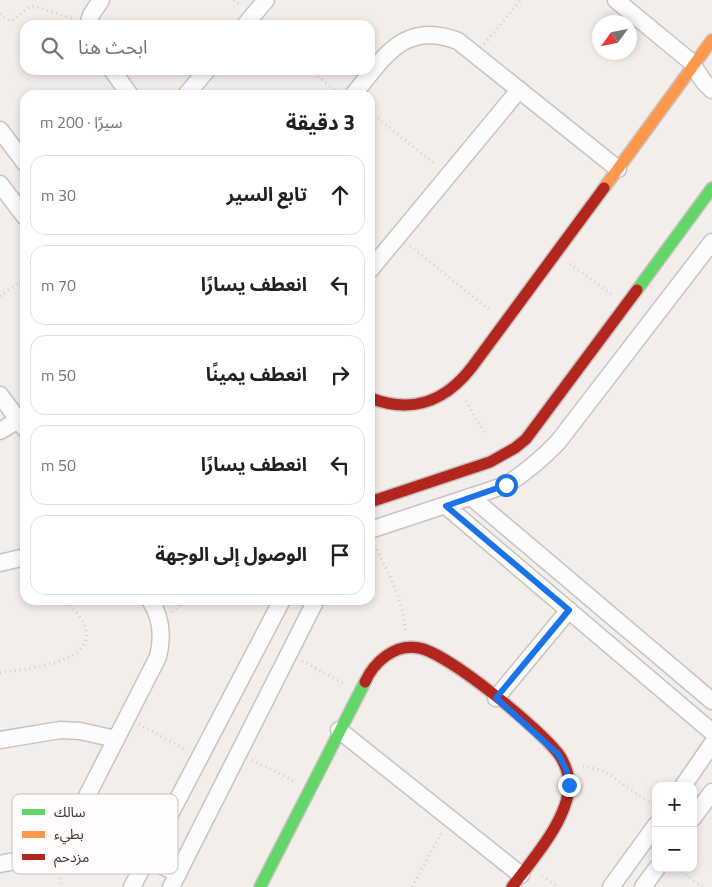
<!DOCTYPE html>
<html lang="ar">
<meta charset="utf-8">
<style>
body{margin:0;font-family:"Titillium Web","Noto Sans Arabic",sans-serif;background:#f6f6f6;color:#202124;direction:rtl}
.controls{position:absolute;right:15px;bottom:15px;display:grid;overflow:hidden;border-radius:10px;box-shadow:0 2px 8px #0003}
.controls button{width:45px;height:45px;display:grid;place-items:center;padding:0;border:0;border-bottom:1px solid #e0e0e0;background:#fff;color:#202124;font:25px sans-serif}
.compass{position:absolute;left:592px;top:15px;width:45px;height:45px;border-radius:50%;background:#fff;box-shadow:0 2px 8px #0003;rotate:237deg}
.stop{position:absolute;width:15px;height:15px;margin:-11px;border:4px solid #1a73e8;border-radius:50%;background:#fff}
.stop.end{background:#1a73e8;border-color:#fff;box-shadow:0 1px 5px #0008}
.list{margin:0;padding:0;list-style:none}
h2{display:flex;justify-content:space-between;align-items:center;height:65px;margin:0;padding:0 20px;font-size:21px}
h2 small{font-size:16px;font-weight:400;color:#757577}
.list li{display:grid;grid-template-columns:32px 1fr auto;gap:15px;align-items:center;box-sizing:border-box;height:80px;margin:0 10px 10px;padding:0 10px;border:1px solid #e0e0e0;border-radius:15px}
.list b{display:block;font-size:19px;white-space:nowrap}
.list em{font-size:16px;font-style:normal;color:#757577}
.icon{flex:none;width:28px;height:28px;fill:none;stroke:currentColor;stroke-width:2;stroke-linecap:round;stroke-linejoin:round}
.map{position:relative;flex:none;width:712px;height:887px;overflow:hidden;direction:ltr}
.search{position:absolute;background:#fff;box-shadow:0 2px 8px #0003;left:20px;top:20px;width:355px;height:55px;display:flex;align-items:center;gap:12px;box-sizing:border-box;padding:0 18px;border-radius:15px;color:#757577;font-size:19px}
.panel{position:absolute;background:#fff;box-shadow:0 2px 8px #0003;left:20px;top:90px;width:355px;height:515px;border-radius:15px;direction:rtl}
.map>svg:first-child{display:block}
.lines{fill:none;stroke-linecap:round;stroke-linejoin:round}
.street-casing{stroke:#c7c3c0;stroke-width:19}
.fast-casing{stroke:#c7c3c0;stroke-width:14}
.slow-casing{stroke:#c7c3c0;stroke-width:14}
.jam-casing{stroke:#c7c3c0;stroke-width:14}
.path{stroke:#d1cfce;stroke-width:3;stroke-dasharray:1 4;stroke-linecap:butt}
.street{stroke:#fdfcfc;stroke-width:16}
.fast{stroke:#63d668;stroke-width:11}
.slow{stroke:#ff974d;stroke-width:11}
.jam{stroke:#b3261e;stroke-width:11}
.route{stroke:#1a73e8;stroke-width:6}
.key{fill:#fffcfb;stroke:#c4c1bf;stroke-width:1}
.key-label{font-size:14px;fill:#3a3633}
</style>
<div class="map">
<svg width="712" height="887" viewBox="0 0 712 887">
<rect width="100%" height="100%" fill="#f4eeeb"/>
<g class="lines">
<!-- street casing -->
<g class="street-casing">
<g id="street">
<polyline points="616,0 690,61 704,82 712,90"/>
<polyline points="88,25 91,15 101,0"/>
<polyline points="245,25 266,0"/>
<polyline points="112,70 130,95"/>
<polyline points="186,95 207,70"/>
<path d="M353 95C384 58 403 20 458 41L618 169"/>
<polyline points="0,130 25,163"/>
<polyline points="0,184 25,217"/>
<polyline points="370,270 519,90"/>
<polyline points="0,395 25,429"/>
<polyline points="0,431 25,416"/>
<polyline points="471,497 712,701"/>
<polyline points="446,506 712,732"/>
<path d="M370 530 506 485C526 472 542 459 558 442L712 242"/>
<polyline points="0,563 25,557"/>
<polyline points="496,698 569,610"/>
<polyline points="339,730 521,875"/>
<polyline points="0,740 60,730 80,731 116,739"/>
<polyline points="683,786 712,744"/>
<polyline points="693,818 712,792"/>
<polyline points="147,858 178,874"/>
<path d="M0 864C24 859 51 858 66 837L158 657C163 637 162 618 150 600"/>
<polyline points="132,887 282,600"/>
<polyline points="171,887 316,600"/>
<polyline points="611,887 656,825"/>
<polyline points="643,887 657,868"/>
</g>
</g>
<!-- fast casing -->
<g class="fast-casing">
<g id="fast">
<polyline points="637,290 712,188"/>
<polyline points="260,887 365,682"/>
</g>
</g>
<!-- slow casing -->
<g class="slow-casing">
<polyline id="slow" points="604,188 712,40"/>
</g>
<!-- jam casing -->
<g class="jam-casing">
<g id="jam">
<path d="M370 398C412 414 445 402 472 367L604 188"/>
<polyline points="370,502 490,462 515,448 526,439 637,290"/>
<path d="M365 682C374 662 395 643 419 648 448 653 543 731 560 756 565 764 569 775 569 785 568 820 532 860 512 887"/>
</g>
</g>
<!-- path -->
<g class="path">
<polyline points="234,0 241,6"/>
<polyline points="0,14 7,20 12,21 29,7 34,6 74,19"/>
<polyline points="484,44 521,0"/>
<polyline points="310,70 338,93"/>
<polyline points="370,112 436,165"/>
<polyline points="410,246 491,311"/>
<polyline points="570,264 611,294"/>
<polyline points="0,296 25,278"/>
<polyline points="466,401 486,435"/>
<path d="M375 545C387 572 404 600 405 630"/>
<polyline points="172,612 187,600"/>
<polyline points="302,661 343,683"/>
<path d="M0 673C24 668 101 665 84 624 80 615 71 607 65 600"/>
<polyline points="139,724 186,750"/>
<polyline points="252,760 294,781"/>
<polyline points="583,766 604,771 656,807"/>
<polyline points="57,863 62,887"/>
<polyline points="678,868 702,887"/>
<polyline points="542,876 558,887"/>
<polyline points="412,887 442,832"/>
</g>
<!-- street -->
<use href="#street" class="street"/>
<!-- fast -->
<use href="#fast" class="fast"/>
<!-- slow -->
<use href="#slow" class="slow"/>
<!-- jam -->
<use href="#jam" class="jam"/>
</g>
<g class="lines">
<!-- route -->
<polyline class="route" points="506,485 446,506 569,610 496,698 558,754 566,769 569,785"/>
</g>
<!-- legend -->
<rect x="12" y="794" width="166" height="80" rx="8" class="key"/>
<rect x="22" y="809" width="23" height="6" fill="#63d668"/>
<rect x="22" y="831" width="23" height="7" fill="#ff974d"/>
<rect x="22" y="854" width="23" height="6" fill="#b3261e"/>
<g class="key-label">
<text x="54" y="817">سالك</text>
<text x="54" y="839">بطيء</text>
<text x="54" y="862">مزدحم</text>
</g>
</svg>
<div class="controls">
<button>+</button>
<button>−</button>
</div>
<svg class="compass" viewBox="-18 -18 36 36"><path d="M0-13l5 13h-10z" fill="#e53935"/><path d="M0 13l5-13h-10z" fill="#757577"/></svg>
<div class="stop" style="left:506px;top:485px"></div>
<div class="stop end" style="left:569px;top:785px"></div>
<div class="search"><svg class="icon" aria-label="search" viewBox="0 0 24 24"><circle cx="10" cy="10" r="6"/><path d="M15 15l6 6"/></svg>ابحث هنا</div>
<section class="panel">
<h2>3 دقيقة<small>سيرًا · 200 m</small></h2>
<ul class="list">
<li><svg class="icon" aria-label="ahead" viewBox="0 0 24 24"><path d="M12 20V5M6 11l6-6 6 6"/></svg><div><b>تابع السير</b></div><em>30 m</em></li>
<li><svg class="icon" aria-label="left" viewBox="0 0 24 24"><path d="M17 20v-9H6M10 6l-5 5 5 5"/></svg><div><b>انعطف يسارًا</b></div><em>70 m</em></li>
<li><svg class="icon" aria-label="right" viewBox="0 0 24 24"><path d="M7 20v-9h11M14 6l5 5-5 5"/></svg><div><b>انعطف يمينًا</b></div><em>50 m</em></li>
<li><svg class="icon" aria-label="left" viewBox="0 0 24 24"><path d="M17 20v-9H6M10 6l-5 5 5 5"/></svg><div><b>انعطف يسارًا</b></div><em>50 m</em></li>
<li><svg class="icon" aria-label="arrive" viewBox="0 0 24 24"><path d="M6 21V4h12l-3 4 3 4H6"/></svg><div><b>الوصول إلى الوجهة</b></div></li>
</ul>
</section>
</div>
